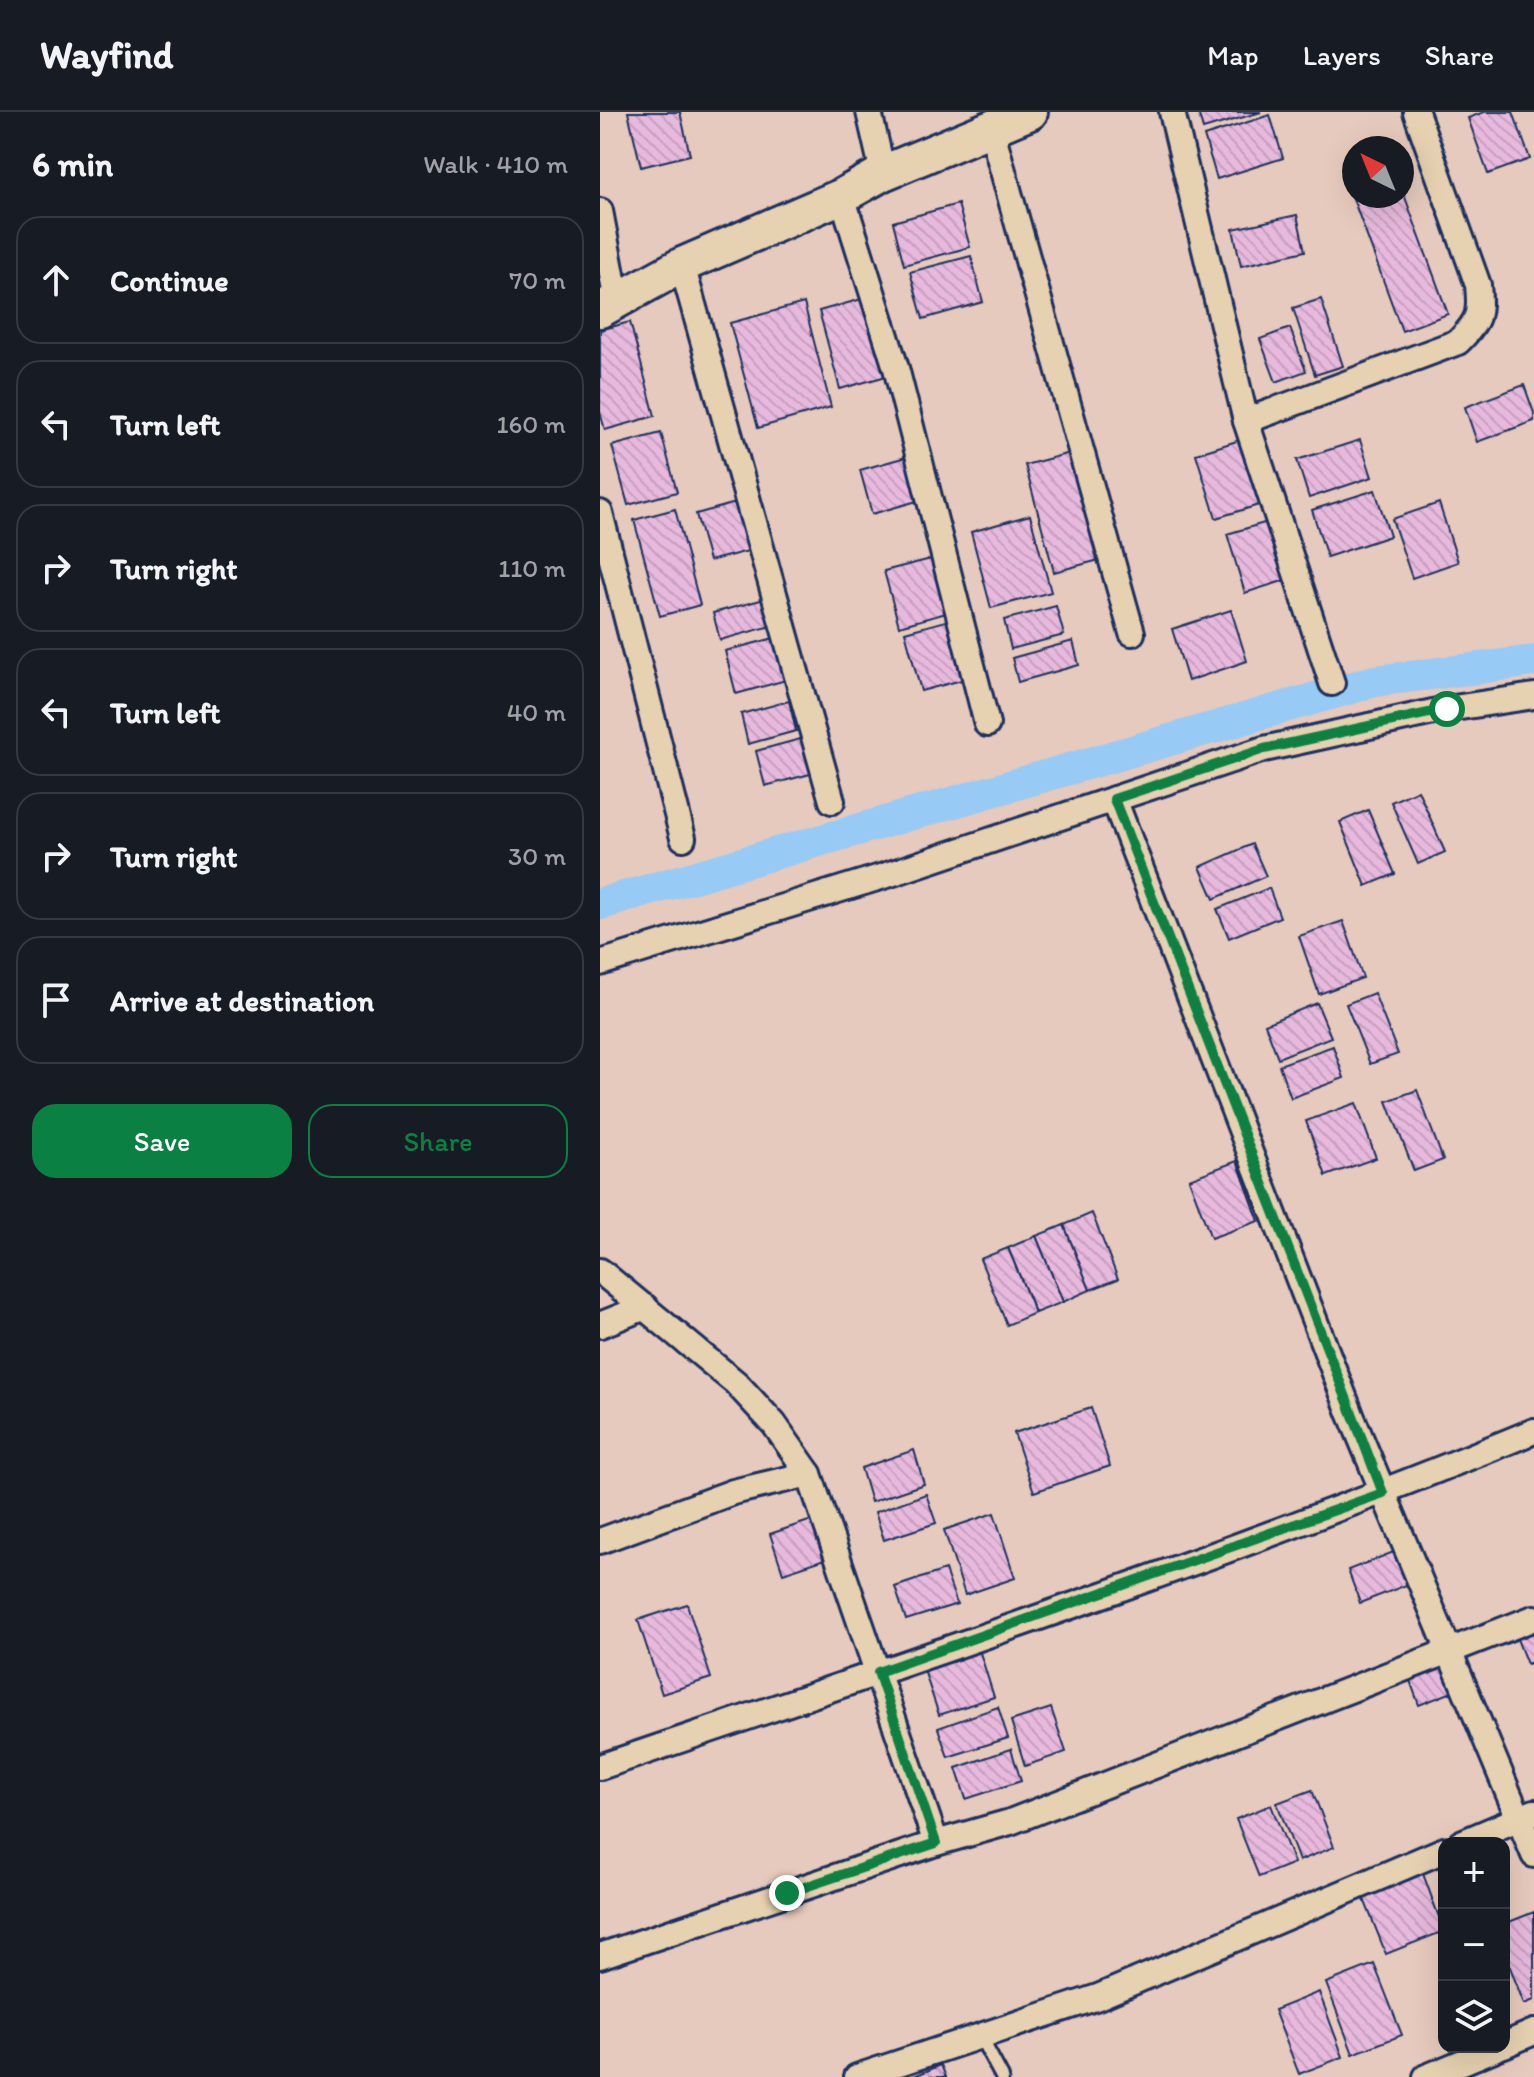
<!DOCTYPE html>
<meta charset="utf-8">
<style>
body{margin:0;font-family:Itim,sans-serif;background:#242831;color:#f1f3f6}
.controls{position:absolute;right:24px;bottom:24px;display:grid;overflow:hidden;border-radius:16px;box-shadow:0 8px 32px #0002}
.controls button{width:72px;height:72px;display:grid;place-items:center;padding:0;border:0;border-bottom:2px solid #363941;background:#171b24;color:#f1f3f6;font:40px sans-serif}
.compass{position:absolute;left:742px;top:24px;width:72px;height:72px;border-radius:50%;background:#171b24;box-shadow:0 8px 32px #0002;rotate:317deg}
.stop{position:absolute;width:24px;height:24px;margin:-18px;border:6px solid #0b8043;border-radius:50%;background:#fff}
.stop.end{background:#0b8043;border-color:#fff;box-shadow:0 2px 8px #0008}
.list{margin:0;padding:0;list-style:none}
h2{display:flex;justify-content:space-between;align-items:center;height:104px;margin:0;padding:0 32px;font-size:34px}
h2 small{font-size:26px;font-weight:400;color:#9ea1a6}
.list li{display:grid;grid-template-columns:52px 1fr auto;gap:24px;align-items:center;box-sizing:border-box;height:128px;margin:0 16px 16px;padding:0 16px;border:2px solid #363941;border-radius:24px}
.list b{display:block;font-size:30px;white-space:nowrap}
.list em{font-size:26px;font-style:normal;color:#9ea1a6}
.actions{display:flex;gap:16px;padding:24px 32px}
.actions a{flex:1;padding:18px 0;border:2px solid #0b8043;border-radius:24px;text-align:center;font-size:28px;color:#0b8043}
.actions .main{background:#0b8043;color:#fff}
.icon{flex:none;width:44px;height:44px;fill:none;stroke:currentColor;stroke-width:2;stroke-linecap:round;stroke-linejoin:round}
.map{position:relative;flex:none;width:934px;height:1965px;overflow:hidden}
header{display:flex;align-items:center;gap:48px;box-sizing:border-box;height:112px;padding:0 40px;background:#171b24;border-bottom:2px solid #363941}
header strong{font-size:38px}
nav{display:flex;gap:44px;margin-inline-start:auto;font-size:28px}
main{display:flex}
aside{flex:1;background:#171b24}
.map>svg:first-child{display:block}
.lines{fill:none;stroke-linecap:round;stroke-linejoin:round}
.canal{stroke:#97caf5;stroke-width:32}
.building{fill:url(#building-back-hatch);stroke:#1b2f5e;stroke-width:2}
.service-casing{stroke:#1b2f5e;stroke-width:18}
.minor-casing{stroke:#1b2f5e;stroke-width:30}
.secondary-casing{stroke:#1b2f5e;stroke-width:40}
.service{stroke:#e6d1b0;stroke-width:12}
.minor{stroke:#e6d1b0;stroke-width:24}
.secondary{stroke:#e6d1b0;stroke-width:34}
.route{stroke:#0b8043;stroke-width:10}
</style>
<header>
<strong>Wayfind</strong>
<nav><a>Map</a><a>Layers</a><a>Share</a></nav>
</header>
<main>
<aside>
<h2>6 min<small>Walk · 410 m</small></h2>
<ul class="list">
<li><svg class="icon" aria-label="ahead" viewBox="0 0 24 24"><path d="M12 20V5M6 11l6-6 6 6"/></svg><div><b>Continue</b></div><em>70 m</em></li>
<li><svg class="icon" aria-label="left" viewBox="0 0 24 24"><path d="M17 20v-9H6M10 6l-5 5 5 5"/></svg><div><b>Turn left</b></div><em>160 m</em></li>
<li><svg class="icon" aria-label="right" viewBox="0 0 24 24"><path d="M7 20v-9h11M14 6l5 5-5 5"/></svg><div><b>Turn right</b></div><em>110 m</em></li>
<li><svg class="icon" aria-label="left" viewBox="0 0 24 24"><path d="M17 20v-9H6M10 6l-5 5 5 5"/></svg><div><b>Turn left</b></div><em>40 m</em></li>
<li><svg class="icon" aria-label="right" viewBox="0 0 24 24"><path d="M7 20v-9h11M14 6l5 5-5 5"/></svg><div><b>Turn right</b></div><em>30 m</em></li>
<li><svg class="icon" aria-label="arrive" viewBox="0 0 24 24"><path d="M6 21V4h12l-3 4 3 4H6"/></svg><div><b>Arrive at destination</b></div></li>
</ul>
<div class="actions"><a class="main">Save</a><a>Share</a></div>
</aside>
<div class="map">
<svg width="934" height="1965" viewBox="0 0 934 1965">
<defs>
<pattern id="building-back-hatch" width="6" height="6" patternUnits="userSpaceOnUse" patternTransform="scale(2)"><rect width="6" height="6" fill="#e7b9dc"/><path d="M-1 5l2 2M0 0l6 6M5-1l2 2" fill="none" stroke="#c69fbf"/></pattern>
</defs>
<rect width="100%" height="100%" fill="#e6cabd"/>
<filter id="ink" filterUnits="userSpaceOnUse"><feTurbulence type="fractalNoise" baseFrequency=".0125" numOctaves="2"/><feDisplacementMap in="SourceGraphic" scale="16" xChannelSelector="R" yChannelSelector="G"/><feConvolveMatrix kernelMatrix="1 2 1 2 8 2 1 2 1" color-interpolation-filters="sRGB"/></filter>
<g filter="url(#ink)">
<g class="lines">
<!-- canal -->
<polyline class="canal" points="0,792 775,569 934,549"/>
</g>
<!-- building -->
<g class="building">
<polygon points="28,0 80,0 90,43 41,55"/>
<polygon points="598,0 661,0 603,17"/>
<polygon points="884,0 913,0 930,47 888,62 868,6"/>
<polygon points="670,3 683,46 617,67 604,24"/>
<polygon points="802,77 848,202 802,219 751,81 754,80 754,84 802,84"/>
<polygon points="358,92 370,135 304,153 293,110"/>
<polygon points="697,103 705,139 641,154 633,117"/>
<polygon points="371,144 383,190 323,207 310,160"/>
<polygon points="269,185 290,263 240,277 219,199"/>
<polygon points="721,187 743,254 715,263 693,196"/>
<polygon points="204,191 231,295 158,316 130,211"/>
<polygon points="30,210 55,304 5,318 0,300 0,218"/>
<polygon points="690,216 706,259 676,270 660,227"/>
<polygon points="924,273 934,301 934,309 877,330 865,295"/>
<polygon points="61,321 77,380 28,393 12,334"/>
<polygon points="643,327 662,392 616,406 596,342"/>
<polygon points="760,328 772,365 709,386 697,348"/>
<polygon points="474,340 503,447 454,460 425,353"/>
<polygon points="313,343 324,387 272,402 260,358"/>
<polygon points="775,378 790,424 727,445 712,398"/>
<polygon points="143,389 156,437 109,449 96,402"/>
<polygon points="839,391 858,450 812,466 792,407"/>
<polygon points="75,397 100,493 60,504 34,408"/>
<polygon points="430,403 451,480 391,496 371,420"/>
<polygon points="671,409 689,467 645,481 627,422"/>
<polygon points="335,446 350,500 299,514 284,459"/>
<polygon points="168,486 175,513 120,528 113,501"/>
<polygon points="456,494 464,523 411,537 404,508"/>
<polygon points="631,498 647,549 588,569 572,517"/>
<polygon points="353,507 369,566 321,579 305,520"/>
<polygon points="182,524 193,566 136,582 125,539"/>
<polygon points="473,529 479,553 418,570 412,546"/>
<polygon points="189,589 196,619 148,632 141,602"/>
<polygon points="204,626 214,661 165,674 156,639"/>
<polygon points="818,678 845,740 818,752 791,690"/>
<polygon points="768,698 795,762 766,774 740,710"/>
<polygon points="652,732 666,764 614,787 600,755"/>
<polygon points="669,776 680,805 629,826 617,797"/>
<polygon points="743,809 763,866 719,882 699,824"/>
<polygon points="774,881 798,942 770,952 746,892"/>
<polygon points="717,891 731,925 678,946 665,912"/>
<polygon points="733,934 744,966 691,986 679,953"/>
<polygon points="817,978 843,1048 814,1059 787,989"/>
<polygon points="756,991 776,1046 726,1064 706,1009"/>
<polygon points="637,1049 659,1109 611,1126 589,1067"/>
<polygon points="492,1101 518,1167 490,1178 464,1113"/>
<polygon points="464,1113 490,1178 463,1190 436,1124"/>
<polygon points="436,1124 463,1190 435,1201 408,1136"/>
<polygon points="408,1136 435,1201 407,1213 380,1147"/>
<polygon points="491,1296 510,1354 434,1380 414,1321"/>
<polygon points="314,1338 324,1372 271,1390 261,1356"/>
<polygon points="326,1382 336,1411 284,1428 275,1400"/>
<polygon points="394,1401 415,1466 365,1483 344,1418"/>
<polygon points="221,1405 234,1444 183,1461 170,1422"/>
<polygon points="796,1439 809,1472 760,1491 748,1458"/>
<polygon points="345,1458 357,1492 306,1508 295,1475"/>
<polygon points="87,1492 111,1566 62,1582 38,1508"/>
<polygon points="934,1508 934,1549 927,1552 913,1517"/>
<polygon points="377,1531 394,1585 339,1603 321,1549"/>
<polygon points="844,1550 855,1579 819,1593 808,1563"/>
<polygon points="398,1595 408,1626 348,1645 338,1616"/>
<polygon points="451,1596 466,1640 425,1654 411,1609"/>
<polygon points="411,1637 421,1669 366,1687 356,1656"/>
<polygon points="712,1678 734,1735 699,1749 677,1691"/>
<polygon points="671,1693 694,1751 659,1765 636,1707"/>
<polygon points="822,1759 844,1819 786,1842 762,1782"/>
<polygon points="934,1800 934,1888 924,1892 904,1839 904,1812"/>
<polygon points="774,1852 802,1923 753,1942 726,1871"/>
<polygon points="719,1880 743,1945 699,1962 674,1898"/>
<polygon points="341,1953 346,1965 312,1965"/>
</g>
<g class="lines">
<!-- service casing -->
<g class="service-casing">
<polyline id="service" points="380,1924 402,1965"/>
</g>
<!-- minor casing -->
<g class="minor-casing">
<g id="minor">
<polyline points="269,0 283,61"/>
<polyline points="572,0 646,309 732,571"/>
<polyline points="391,16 532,521"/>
<polyline points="242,84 296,256 387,612"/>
<polyline points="0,99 17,189"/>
<polyline points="82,153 232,689"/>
<path d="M646 309 858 230C879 209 881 202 878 173L816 0"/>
<polyline points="0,401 83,726"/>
<polyline points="514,687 751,1303 934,1743"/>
<polyline points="0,851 287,763 664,637 847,597 934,584"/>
<polyline points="0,1159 136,1271 174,1312 209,1362 336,1731"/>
<polyline points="0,1213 45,1195"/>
<polyline points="0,1429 133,1380 209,1362"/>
<path d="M0 1655C313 1549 628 1445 934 1319"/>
<polyline points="861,1731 934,1700"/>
<polyline points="0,1844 336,1731 410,1710 934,1506"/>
<polyline points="904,1933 934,1920"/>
<polyline points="257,1965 498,1885 844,1738"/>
<polyline points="826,1965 899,1935"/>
</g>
</g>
<!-- secondary casing -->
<g class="secondary-casing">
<polyline id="secondary" points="0,198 82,153 242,84 283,61 430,0"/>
</g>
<!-- service -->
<use href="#service" class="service"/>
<!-- minor -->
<use href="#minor" class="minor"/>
<!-- secondary -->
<use href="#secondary" class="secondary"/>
</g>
</g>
<g class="lines" filter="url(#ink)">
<!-- route -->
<polyline class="route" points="187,1781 336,1731 278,1560 783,1381 514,687 664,637 847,597"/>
</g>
</svg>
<div class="controls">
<button>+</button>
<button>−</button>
<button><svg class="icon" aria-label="layers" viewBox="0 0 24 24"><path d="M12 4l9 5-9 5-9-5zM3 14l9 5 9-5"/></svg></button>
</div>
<svg class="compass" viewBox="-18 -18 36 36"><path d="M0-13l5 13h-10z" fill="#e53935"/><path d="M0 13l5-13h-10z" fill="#9ea1a6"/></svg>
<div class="stop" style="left:847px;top:597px"></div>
<div class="stop end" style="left:187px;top:1781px"></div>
</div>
</main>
